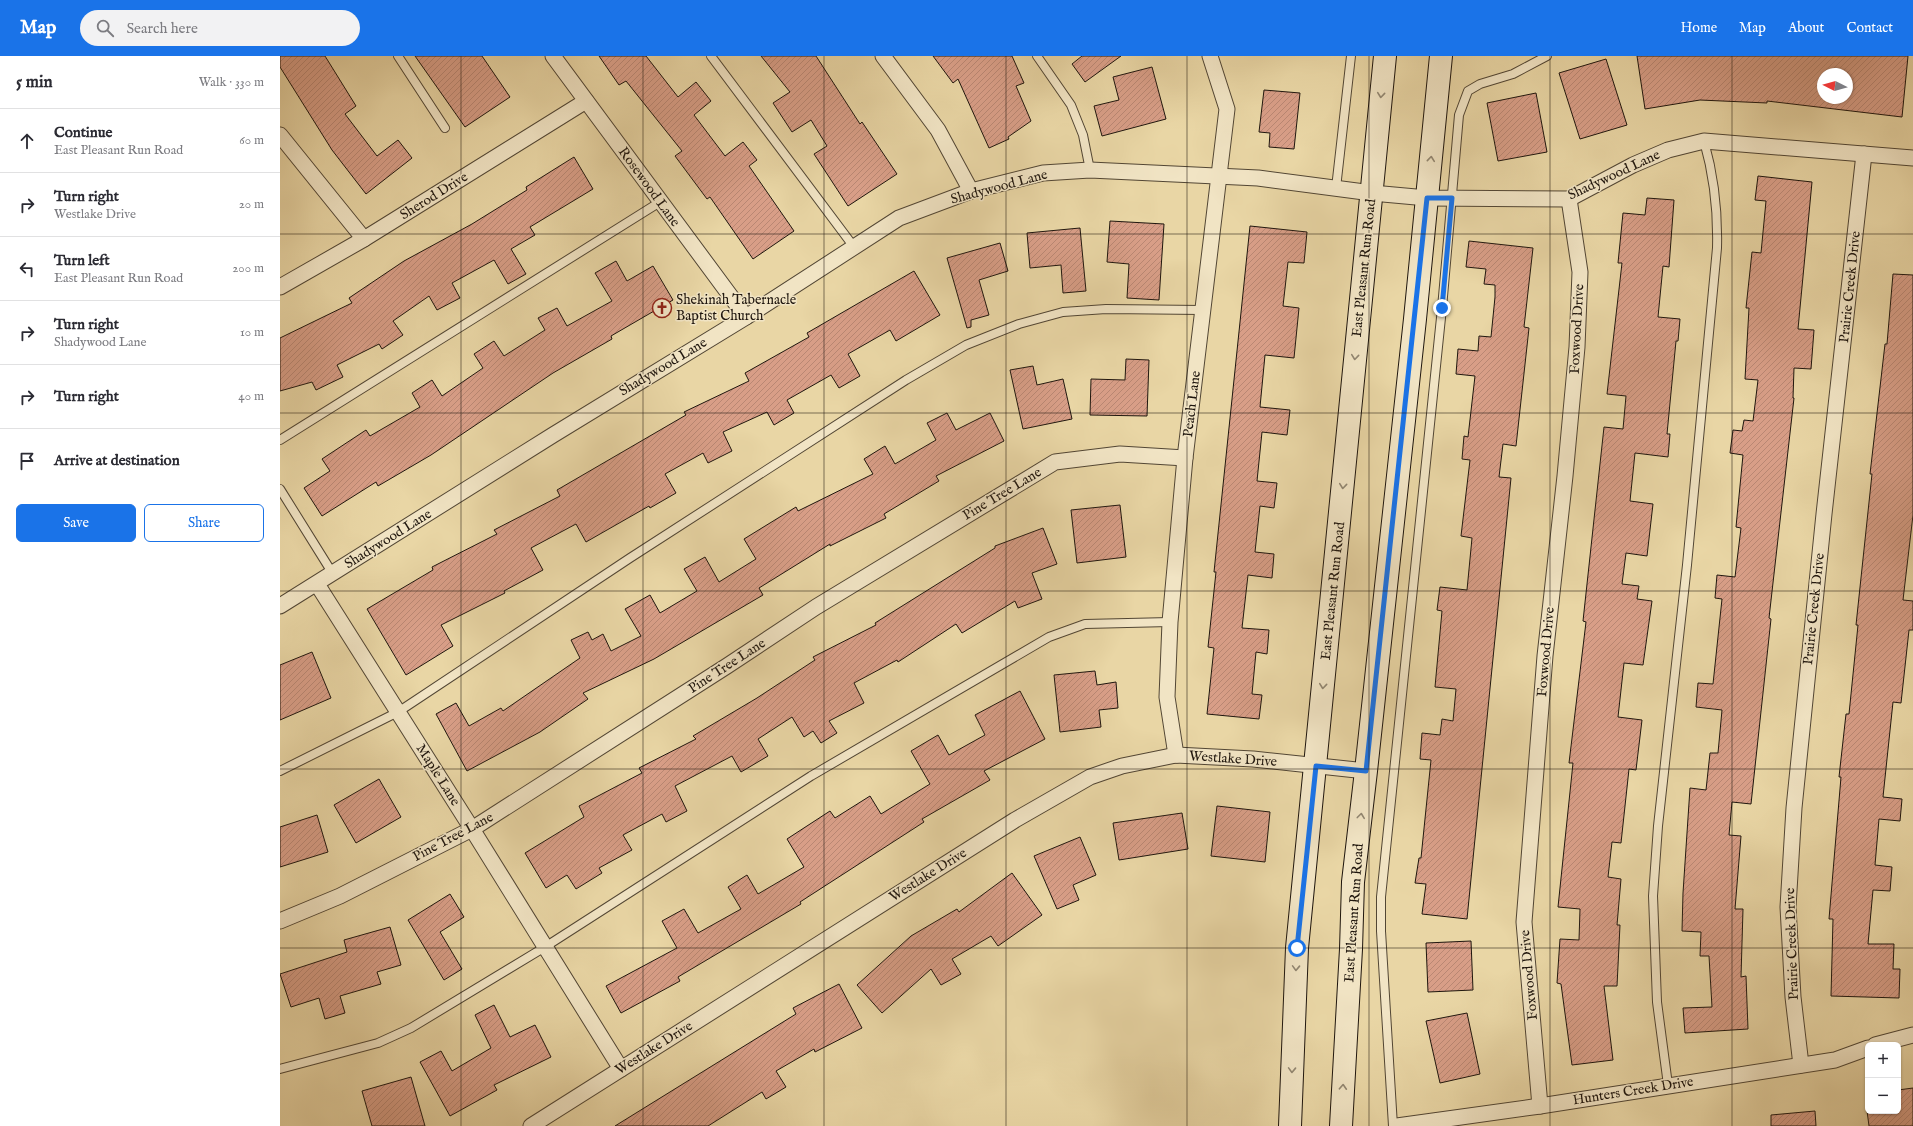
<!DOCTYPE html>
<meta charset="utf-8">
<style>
body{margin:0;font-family:"IM FELL English",serif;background:#f2f2f3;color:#2b2b33}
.controls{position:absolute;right:12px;bottom:12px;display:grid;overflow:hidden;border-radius:6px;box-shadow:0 1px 3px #0004}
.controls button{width:36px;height:36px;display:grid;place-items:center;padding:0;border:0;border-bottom:1px solid #e1e1e2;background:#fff;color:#2b2b33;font:20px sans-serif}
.compass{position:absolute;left:1537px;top:12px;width:36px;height:36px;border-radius:50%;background:#fff;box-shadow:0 1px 3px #0004;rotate:276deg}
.stop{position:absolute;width:12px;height:12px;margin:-9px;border:3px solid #1a73e8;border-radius:50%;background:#fff}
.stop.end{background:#1a73e8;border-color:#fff;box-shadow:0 1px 4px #0008}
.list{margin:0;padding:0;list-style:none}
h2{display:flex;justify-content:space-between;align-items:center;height:52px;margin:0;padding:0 16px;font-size:17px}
h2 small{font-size:13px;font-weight:400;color:#7c7c81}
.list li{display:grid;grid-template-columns:26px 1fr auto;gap:12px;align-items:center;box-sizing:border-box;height:64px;padding:0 16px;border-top:1px solid #e1e1e2}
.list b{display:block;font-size:15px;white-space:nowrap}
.list p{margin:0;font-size:13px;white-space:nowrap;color:#7c7c81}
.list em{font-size:13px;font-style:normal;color:#7c7c81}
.actions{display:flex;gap:8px;padding:12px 16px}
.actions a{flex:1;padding:9px 0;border:1px solid #1a73e8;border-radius:6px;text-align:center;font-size:14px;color:#1a73e8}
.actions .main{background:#1a73e8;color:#fff}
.icon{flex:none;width:22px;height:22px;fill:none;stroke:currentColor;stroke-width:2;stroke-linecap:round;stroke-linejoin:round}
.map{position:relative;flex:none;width:1633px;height:1070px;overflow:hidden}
header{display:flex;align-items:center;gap:24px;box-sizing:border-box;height:56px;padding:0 20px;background:#1a73e8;color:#fff}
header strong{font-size:19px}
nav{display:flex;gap:22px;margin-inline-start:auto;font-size:14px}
.search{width:280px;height:36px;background:#f2f2f3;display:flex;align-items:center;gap:10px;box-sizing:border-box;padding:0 14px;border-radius:22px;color:#7c7c81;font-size:15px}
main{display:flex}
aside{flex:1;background:#fff}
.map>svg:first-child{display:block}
.building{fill:url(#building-hatch);stroke:#1f160e;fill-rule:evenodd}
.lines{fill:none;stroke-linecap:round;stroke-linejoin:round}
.service-casing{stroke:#524634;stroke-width:10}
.minor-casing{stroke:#524634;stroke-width:17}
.secondary-casing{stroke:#1f160e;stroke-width:24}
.service{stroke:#f1e4c4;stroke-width:8}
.minor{stroke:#f1e4c4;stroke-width:15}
.secondary{stroke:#f1e4c4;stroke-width:22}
.oneway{stroke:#928772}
.route{stroke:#1a73e8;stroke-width:5}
.grid{fill:none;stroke:#1f160e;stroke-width:1;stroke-opacity:0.55}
.labels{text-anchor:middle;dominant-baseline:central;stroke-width:3;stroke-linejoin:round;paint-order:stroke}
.street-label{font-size:14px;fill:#1f160e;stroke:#f1e4c4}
.poi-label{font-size:14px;fill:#1f160e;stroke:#f1e4c4;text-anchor:start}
</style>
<header>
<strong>Map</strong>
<div class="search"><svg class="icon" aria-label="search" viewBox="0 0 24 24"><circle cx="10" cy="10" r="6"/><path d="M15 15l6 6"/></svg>Search here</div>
<nav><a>Home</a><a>Map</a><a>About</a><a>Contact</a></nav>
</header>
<main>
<aside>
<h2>5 min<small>Walk · 330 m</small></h2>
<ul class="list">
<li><svg class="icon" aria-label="ahead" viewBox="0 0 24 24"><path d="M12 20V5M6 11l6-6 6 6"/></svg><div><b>Continue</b><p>East Pleasant Run Road</p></div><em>60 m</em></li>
<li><svg class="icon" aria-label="right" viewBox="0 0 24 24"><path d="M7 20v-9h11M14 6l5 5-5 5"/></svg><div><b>Turn right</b><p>Westlake Drive</p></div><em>20 m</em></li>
<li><svg class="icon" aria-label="left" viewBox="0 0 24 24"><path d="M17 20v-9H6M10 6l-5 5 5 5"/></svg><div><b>Turn left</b><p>East Pleasant Run Road</p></div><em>200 m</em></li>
<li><svg class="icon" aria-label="right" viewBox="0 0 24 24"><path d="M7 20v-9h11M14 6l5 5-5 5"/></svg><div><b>Turn right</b><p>Shadywood Lane</p></div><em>10 m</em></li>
<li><svg class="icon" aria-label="right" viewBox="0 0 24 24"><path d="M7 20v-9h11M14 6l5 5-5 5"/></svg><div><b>Turn right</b></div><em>40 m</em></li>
<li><svg class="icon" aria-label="arrive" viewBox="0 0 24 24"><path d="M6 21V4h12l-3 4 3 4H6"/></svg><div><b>Arrive at destination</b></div></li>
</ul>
<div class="actions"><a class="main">Save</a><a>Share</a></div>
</aside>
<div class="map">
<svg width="1633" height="1070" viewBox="0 0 1633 1070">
<defs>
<pattern id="building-hatch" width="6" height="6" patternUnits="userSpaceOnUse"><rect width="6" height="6" fill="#d89e87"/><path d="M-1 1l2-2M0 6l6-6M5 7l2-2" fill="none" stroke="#b98773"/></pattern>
</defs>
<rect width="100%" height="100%" fill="#e9d6a5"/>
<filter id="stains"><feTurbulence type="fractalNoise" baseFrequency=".005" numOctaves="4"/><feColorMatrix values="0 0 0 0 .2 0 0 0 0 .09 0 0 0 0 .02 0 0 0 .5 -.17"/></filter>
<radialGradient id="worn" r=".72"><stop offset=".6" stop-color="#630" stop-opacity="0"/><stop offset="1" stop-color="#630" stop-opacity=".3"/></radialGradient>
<!-- building -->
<g class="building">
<polygon points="0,0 45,0 76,50 65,58 97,100 118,84 132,102 86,138 52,94 0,11"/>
<polygon points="135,0 202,0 230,41 185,71"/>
<polygon points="319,0 366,0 398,41 416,26 431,45 414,59 445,100 463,86 477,104 469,110 514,175 473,203 430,141 427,143 395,100 402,95 346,25 339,29"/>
<polygon points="481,0 536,0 580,68 582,66 617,118 568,150 534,98 547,90 531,64 512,76 493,47 510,36"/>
<polygon points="653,0 732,0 744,27 736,30 751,65 728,81 729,83 709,92 678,23 673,27"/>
<polygon points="802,0 841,0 805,26 792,8"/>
<path d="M1357 0H1628L1622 61 1487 45V47L1420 44 1365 53ZM1543 18H1567V42H1543Z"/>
<polygon points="1326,3 1347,69 1300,83 1279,17"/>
<polygon points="872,11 886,63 822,80 814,50 839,44 833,21"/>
<polygon points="984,34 1020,37 1014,93 989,91 990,77 979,76"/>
<polygon points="1256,37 1267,96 1218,105 1207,47"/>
<polygon points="294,101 313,133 250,171 255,179 231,193 246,218 228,228 214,204 172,227 180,242 157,254 149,240 113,265 123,279 102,293 99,288 57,309 63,321 36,334 32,326 0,335 0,282 72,247 69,242 124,205 192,168 247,134 246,131"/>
<polygon points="1478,120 1532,126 1518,273 1534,274 1531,313 1514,312 1513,342 1514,342 1489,562 1491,563 1471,748 1452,746 1449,779 1461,780 1455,853 1463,853 1461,921 1466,920 1468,973 1405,977 1403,952 1432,951 1429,900 1420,900 1421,876 1402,875 1403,837 1410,732 1426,734 1430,697 1438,697 1442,654 1416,651 1418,627 1433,628 1442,543 1435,542 1437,519 1455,521 1461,472 1456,471 1463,399 1450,397 1453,374 1462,375 1464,364 1473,365 1478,324 1465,323 1469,252 1466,252 1472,196 1481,197 1486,145 1475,144"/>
<polygon points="1367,142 1394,144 1389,211 1383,210 1378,261 1400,263 1398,285 1396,285 1387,378 1390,378 1388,401 1355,397 1350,445 1373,448 1367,500 1346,497 1342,528 1359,530 1357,543 1372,545 1363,609 1344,607 1338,661 1362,664 1356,714 1349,713 1341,787 1332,786 1328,821 1341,823 1337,869 1340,869 1337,930 1324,930 1333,1004 1292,1009 1281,928 1277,927 1280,883 1299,884 1300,853 1278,851 1293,707 1289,707 1306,566 1303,565 1324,371 1343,373 1346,340 1327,338 1342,207 1338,207 1343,157 1365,159"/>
<polygon points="830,165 884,168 879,244 847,242 849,208 827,206"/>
<polygon points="970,170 1027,176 1024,207 1008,206 1003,250 1019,252 1014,302 985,299 980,351 1010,354 1007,379 982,376 977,425 997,427 994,452 980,450 975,496 994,498 992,522 968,519 962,572 989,574 987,598 976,596 972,638 982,639 979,663 927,658 934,592 928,591 936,516 934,516"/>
<polygon points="800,172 806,235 783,237 781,209 750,212 747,177"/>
<polygon points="1189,185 1253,192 1244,271 1249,272 1236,390 1223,388 1219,421 1231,422 1187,863 1142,858 1146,828 1135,827 1139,802 1141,802 1151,704 1140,703 1142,677 1160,679 1162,663 1173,665 1176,633 1155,631 1162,555 1157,554 1160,531 1187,534 1192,482 1181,480 1190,404 1182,403 1184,380 1188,381 1195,320 1176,318 1178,293 1198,295 1199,280 1211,281 1215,241 1215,229 1204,228 1206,213 1186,211"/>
<polygon points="720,187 728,215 699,224 709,259 691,264 691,271 687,272 667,202"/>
<polygon points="336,205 347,225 373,210 393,244 331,280 332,283 273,317 151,399 98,430 96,426 42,460 24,432 50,415 42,403 86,374 90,380 140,351 132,337 152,324 162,340 203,312 194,298 214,285 224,300 265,274 258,262 277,252 287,270 332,245 315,217"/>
<polygon points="634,215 660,259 616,285 610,274 568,298 580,320 559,332 551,319 507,344 514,357 494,369 487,356 443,376 452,395 428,407 423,397 385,418 396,437 370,452 369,450 306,486 296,468 251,492 263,514 224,535 225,537 161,569 173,590 126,619 87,553 153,514 152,511 217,478 214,474 280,440 277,434 406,359 404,356 469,325 465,317 529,281 527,277"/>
<polygon points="1613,218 1633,219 1633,459 1623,544 1633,545 1633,574 1629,574 1621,647 1613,646 1603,741 1622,743 1620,765 1599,763 1595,809 1612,811 1610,835 1593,834 1588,888 1614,888 1613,913 1620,913 1619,942 1551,940 1553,863 1549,863 1561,721 1559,721 1566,658 1569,658 1578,569 1576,569 1592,418 1590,418 1605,288 1607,288"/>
<polygon points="846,303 869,304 867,360 810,359 811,323 845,324"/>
<polygon points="753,310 757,329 783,323 792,363 743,373 730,314"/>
<polygon points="667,357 676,374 710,357 724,385 656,420 659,425 604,458 606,462 550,490 550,488 479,532 483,539 374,603 303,637 308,643 260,676 187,715 156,658 176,647 189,670 221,652 223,655 300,602 291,584 308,576 312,584 323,578 331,595 361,580 345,553 370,539 380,557 417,535 404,513 425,501 439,526 476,503 464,483 516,451 518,455 593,418 584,403 605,390 615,408 656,384 647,367"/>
<polygon points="840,449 846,501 797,507 791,454"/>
<polygon points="763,472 777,508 752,517 762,543 738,552 735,545 682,577 676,568 618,606 617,604 574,627 584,647 549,665 557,677 541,687 533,675 524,681 512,661 478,683 488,700 461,716 452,700 395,730 407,755 386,766 382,758 343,779 352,794 319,812 322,817 296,833 287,819 266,832 245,797 304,761 299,750 362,717 359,712 416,683 413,680 477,642 535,604 533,601 596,569 595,567 715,492 715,490"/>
<polygon points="32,596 51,642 0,664 0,609"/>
<polygon points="815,615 817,629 836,626 838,652 819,654 821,671 780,676 774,619"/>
<polygon points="740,635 765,683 704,715 710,724 642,763 644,766 520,846 521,848 398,921 400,925 341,957 326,930 397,892 382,865 404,853 418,877 461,853 448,831 467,819 478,838 524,811 507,783 550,755 555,762 590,740 601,758 650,728 631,695 658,679 669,699 705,679 695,659"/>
<polygon points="99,723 121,761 76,787 54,749"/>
<polygon points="937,750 990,756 985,806 931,800"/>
<polygon points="902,757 908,793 839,804 833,767"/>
<polygon points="37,759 48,796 0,811 0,771"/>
<polygon points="800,781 816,819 793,829 799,844 777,853 754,800"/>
<polygon points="732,817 762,859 718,890 711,880 672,903 681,918 661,929 651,913 602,957 577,929 631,880 677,853 679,856"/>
<polygon points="170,838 184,861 160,876 182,913 164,924 128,864"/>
<polygon points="110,871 121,909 97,916 101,928 60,940 65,957 45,963 39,942 11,951 0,918 67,896 64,884"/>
<polygon points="1191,885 1193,934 1148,936 1146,887"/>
<polygon points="559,928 582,972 535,996 534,993 496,1015 506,1031 486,1043 482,1036 428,1070 335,1070 516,958 513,952"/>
<polygon points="214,949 230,981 255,969 271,1001 214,1029 217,1034 170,1060 140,1006 161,995 172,1015 211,992 195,959"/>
<polygon points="1187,957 1200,1018 1160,1027 1146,965"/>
<polygon points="131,1021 145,1070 92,1070 82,1035"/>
<polygon points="1633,1032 1633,1070 1589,1070 1587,1055 1618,1055 1618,1034"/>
<polygon points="1535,1055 1536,1070 1491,1070 1491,1059"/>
</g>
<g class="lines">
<!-- service casing -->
<g class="service-casing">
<g id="service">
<polyline points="118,0 165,72"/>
<polyline points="431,0 574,191"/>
<polyline points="757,0 791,49 803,79 810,114"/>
<polyline points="1056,132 1071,0"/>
<polyline points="0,384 380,146"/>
<polyline points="0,433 53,518"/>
<polyline points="0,715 118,656 350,502 626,324 686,289 739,268 783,256 826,253 923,254"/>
<polyline points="0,1013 98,987 131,972 265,891 531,720 769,581 805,568 890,566"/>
<path d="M1388 1029 1377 946 1373 840 1378 770 1407 509 1437 192C1438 155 1434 120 1424 85"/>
<polyline points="1113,1070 1101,875 1101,841 1162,252 1179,59 1188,35 1200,28 1233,18 1267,0"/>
</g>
</g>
<!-- minor casing -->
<g class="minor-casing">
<g id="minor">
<polyline points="273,0 466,261"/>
<polyline points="603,0 658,74 691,135"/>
<polyline points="0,79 84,183"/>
<polyline points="0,231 84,183 306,45"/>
<polyline points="37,528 192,773 341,1013"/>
<polyline points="0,550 273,379 466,261 619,162 691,135 763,117 810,114 978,122 1092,137 1147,142 1289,143 1353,109 1388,94 1424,85 1633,102"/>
<polyline points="896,699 887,641 890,566 905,402 947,53 930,0"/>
<polyline points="0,865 60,840 192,773 447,610 536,551 775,406 840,398 905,402"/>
<polyline points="1595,989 1633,979"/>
<polyline points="1521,1009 1513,941 1508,851 1514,752 1544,458 1584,98"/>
<polyline points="1260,1050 1244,866 1265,600 1285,420 1297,291 1300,216 1289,143"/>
<polyline points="251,1070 735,764 810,721 842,710 896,699 973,703 1086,715"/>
<polyline points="1117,1070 1260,1050 1555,1004 1588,992"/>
</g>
</g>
<!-- secondary casing -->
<g class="secondary-casing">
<g id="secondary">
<polyline points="1010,1070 1017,892 1105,0"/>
<polyline points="1061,1070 1071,893 1073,826 1086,715 1135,263 1161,0"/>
</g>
</g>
<!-- service -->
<use href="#service" class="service"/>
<!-- minor -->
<use href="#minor" class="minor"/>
<!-- secondary -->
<use href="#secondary" class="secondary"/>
</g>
<!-- one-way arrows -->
<defs><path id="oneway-chevron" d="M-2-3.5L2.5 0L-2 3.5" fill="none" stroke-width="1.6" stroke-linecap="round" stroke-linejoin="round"/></defs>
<g class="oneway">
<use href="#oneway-chevron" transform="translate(1101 39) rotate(96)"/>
<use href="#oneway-chevron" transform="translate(1151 103) rotate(-84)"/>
<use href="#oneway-chevron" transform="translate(1075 301) rotate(96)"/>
<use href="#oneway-chevron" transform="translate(1063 430) rotate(96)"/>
<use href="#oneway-chevron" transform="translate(1043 630) rotate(96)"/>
<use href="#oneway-chevron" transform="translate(1081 760) rotate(-83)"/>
<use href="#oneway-chevron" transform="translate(1016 912) rotate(92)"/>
<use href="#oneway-chevron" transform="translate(1012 1014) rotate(92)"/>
<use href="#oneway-chevron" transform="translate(1063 1031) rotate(-87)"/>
</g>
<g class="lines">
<!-- route -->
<polyline class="route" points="1017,892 1036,710 1086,715 1147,142 1172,142 1162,252"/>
</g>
<!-- grid -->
<path class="grid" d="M181 0V1070M363 0V1070M544 0V1070M726 0V1070M907 0V1070M1089 0V1070M1270 0V1070M1452 0V1070M0 178H1633M0 357H1633M0 535H1633M0 713H1633M0 892H1633"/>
<!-- icons -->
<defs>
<g id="church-ring" transform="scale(1)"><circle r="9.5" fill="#f1e4c4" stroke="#8f2418" stroke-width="1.5"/><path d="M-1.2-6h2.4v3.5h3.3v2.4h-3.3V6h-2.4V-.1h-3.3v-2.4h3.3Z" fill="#8f2418"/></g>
</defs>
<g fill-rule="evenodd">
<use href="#church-ring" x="382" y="252"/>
</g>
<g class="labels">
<!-- street labels -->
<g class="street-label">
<text transform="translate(1334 119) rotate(-25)">Shadywood Lane</text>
<text transform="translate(369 131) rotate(54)">Rosewood Lane</text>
<text transform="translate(719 131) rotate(-15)">Shadywood Lane</text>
<text transform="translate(154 140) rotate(-32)">Sherod Drive</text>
<text transform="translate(1084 212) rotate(-84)">East Pleasant Run Road</text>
<text transform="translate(1570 231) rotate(-84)">Prairie Creek Drive</text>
<text transform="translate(1297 273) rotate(-87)">Foxwood Drive</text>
<text transform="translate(383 311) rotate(-31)">Shadywood Lane</text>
<text transform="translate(912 348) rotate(-83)">Peach Lane</text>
<text transform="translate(722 438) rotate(-31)">Pine Tree Lane</text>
<text transform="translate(108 483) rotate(-32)">Shadywood Lane</text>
<text transform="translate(1053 535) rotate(-84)">East Pleasant Run Road</text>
<text transform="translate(1534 553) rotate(-84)">Prairie Creek Drive</text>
<text transform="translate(1266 596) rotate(-85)">Foxwood Drive</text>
<text transform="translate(447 610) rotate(-33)">Pine Tree Lane</text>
<text transform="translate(953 703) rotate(4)">Westlake Drive</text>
<text transform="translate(158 719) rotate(58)">Maple Lane</text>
<text transform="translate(173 781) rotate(-28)">Pine Tree Lane</text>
<text transform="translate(648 819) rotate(-32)">Westlake Drive</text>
<text transform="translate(1074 857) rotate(-86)">East Pleasant Run Road</text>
<text transform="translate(1512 888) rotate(-92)">Prairie Creek Drive</text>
<text transform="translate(1249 919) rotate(-95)">Foxwood Drive</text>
<text transform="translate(374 992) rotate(-32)">Westlake Drive</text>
<text transform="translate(1353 1035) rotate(-9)">Hunters Creek Drive</text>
</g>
<!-- poi labels -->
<g class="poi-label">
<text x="396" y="244">Shekinah Tabernacle<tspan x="396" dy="16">Baptist Church</tspan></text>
</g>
</g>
<rect width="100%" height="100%" filter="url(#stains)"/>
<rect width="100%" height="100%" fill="url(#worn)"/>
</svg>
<div class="controls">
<button>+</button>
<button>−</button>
</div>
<svg class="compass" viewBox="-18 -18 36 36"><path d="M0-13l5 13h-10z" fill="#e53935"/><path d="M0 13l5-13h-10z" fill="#7c7c81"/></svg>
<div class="stop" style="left:1017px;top:892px"></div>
<div class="stop end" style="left:1162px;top:252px"></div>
</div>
</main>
